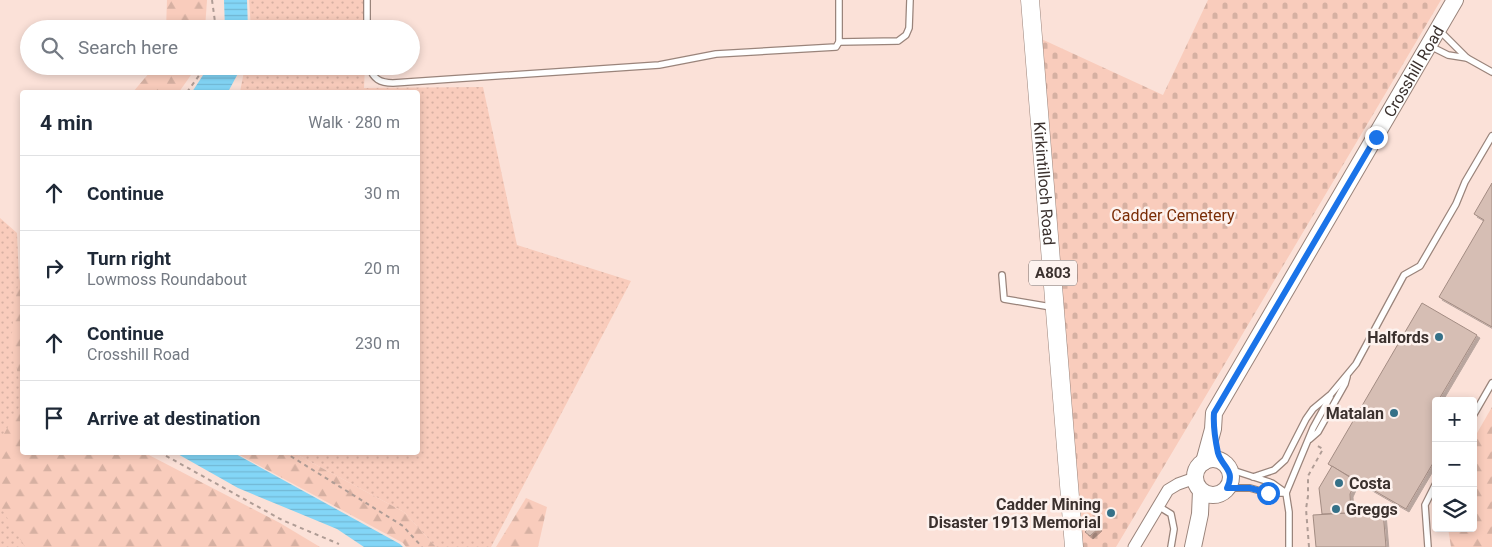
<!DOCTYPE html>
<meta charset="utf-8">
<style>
body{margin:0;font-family:Roboto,sans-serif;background:#f6f6f7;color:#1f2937}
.controls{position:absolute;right:15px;bottom:15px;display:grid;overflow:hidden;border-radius:5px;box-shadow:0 2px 8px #0003}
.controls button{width:45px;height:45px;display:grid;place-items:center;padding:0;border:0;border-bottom:1px solid #e0e1e3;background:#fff;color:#1f2937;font:25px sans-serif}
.stop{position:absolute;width:15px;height:15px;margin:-11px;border:4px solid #1a73e8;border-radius:50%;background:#fff}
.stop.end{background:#1a73e8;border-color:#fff;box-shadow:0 1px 5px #0008}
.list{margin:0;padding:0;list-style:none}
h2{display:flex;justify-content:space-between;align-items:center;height:65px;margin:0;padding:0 20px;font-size:21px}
h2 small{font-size:16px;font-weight:400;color:#747a83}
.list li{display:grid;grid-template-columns:32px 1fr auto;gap:15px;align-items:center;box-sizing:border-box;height:75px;padding:0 20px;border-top:1px solid #e0e1e3}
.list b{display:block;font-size:19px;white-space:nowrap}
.list p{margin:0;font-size:16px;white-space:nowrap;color:#747a83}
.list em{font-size:16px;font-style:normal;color:#747a83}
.icon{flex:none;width:28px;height:28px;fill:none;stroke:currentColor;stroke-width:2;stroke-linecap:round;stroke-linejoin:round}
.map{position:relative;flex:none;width:1492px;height:547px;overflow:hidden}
.search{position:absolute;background:#fff;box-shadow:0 2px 8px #0003;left:20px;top:20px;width:400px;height:55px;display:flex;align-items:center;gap:12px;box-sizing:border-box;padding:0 18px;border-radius:28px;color:#747a83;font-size:19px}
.panel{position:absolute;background:#fff;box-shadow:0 2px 8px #0003;left:20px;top:90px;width:400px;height:365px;border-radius:5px}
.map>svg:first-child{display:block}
.grass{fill:url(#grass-dots)}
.forest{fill:url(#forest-firs)}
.cemetery{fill:url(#cemetery-stones)}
.water{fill:url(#water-rules)}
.building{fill:#d6beb4;stroke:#a38c83;filter:url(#shadow)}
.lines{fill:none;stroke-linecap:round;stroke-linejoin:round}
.service-casing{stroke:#9a847b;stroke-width:8}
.minor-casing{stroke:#9a847b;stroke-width:13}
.secondary-casing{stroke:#9a847b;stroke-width:18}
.primary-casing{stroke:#9a847b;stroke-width:19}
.path{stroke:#af9c95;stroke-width:2;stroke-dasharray:4 4;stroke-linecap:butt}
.service{stroke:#fff;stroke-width:5.5}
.minor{stroke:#fff;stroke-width:11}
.secondary{stroke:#fff;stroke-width:16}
.primary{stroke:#fff;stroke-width:18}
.route{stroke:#1a73e8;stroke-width:6}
.poi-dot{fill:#357188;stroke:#fdf2ee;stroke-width:2}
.labels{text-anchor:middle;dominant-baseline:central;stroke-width:5;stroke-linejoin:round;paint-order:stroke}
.shield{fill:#fdf2ee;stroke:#756b68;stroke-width:1}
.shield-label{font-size:15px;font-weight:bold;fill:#3b312e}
.street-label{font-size:16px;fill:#3b312e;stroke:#fdf2ee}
.park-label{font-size:16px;fill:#7a2d06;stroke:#fdf2ee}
.poi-label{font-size:16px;font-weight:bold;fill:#3b312e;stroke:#fdf2ee;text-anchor:end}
</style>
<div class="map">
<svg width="1492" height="547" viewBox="0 0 1492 547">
<defs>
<pattern id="grass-dots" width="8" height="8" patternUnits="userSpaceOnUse" patternTransform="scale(1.25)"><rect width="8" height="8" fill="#f9ccbc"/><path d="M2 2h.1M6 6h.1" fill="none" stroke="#d6b0a2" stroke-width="1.8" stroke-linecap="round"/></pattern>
<pattern id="forest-firs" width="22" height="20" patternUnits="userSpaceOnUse" patternTransform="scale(1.25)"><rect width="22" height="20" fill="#f9ccbc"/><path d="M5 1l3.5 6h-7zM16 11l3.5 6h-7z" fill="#d6b0a2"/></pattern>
<pattern id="cemetery-stones" width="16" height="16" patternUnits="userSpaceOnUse" patternTransform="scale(1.25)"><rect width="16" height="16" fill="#f9ccbc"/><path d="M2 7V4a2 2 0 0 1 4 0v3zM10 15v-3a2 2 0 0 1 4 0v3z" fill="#d6b0a2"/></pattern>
<pattern id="water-rules" width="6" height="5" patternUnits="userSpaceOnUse" patternTransform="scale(1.25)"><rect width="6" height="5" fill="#83d6f7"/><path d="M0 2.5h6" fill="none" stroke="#72b8d4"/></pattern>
<filter id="shadow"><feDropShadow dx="3" dy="3" stdDeviation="0" flood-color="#0004"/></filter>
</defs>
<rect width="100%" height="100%" fill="#fbe1d8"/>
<!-- grass -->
<g class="grass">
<polygon points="249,0 369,0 367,29 251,29"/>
<polygon points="245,66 365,66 364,88 483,87 517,245 631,281 491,547 436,547 404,512 294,453 418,452 418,92 240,92"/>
<polygon points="0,218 17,233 22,350 22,452 31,547 0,547"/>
</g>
<!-- forest -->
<g class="forest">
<polygon points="167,0 207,0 205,29 166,29"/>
<polygon points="155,66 195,66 191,75 179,92 133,92"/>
<polygon points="22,269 22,393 11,343 16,294"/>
<polygon points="22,402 22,452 145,453 280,523 320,547 25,547 0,506 0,441"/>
<polygon points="1492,407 1492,547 1451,547 1448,528 1473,528 1473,440"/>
<polygon points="236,453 294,453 404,512 436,547 406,547 403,543"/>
<polygon points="526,498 547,507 538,547 496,547"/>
</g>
<!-- cemetery -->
<polygon class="cemetery" points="1208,0 1441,0 1116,547 1078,547 1037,37 1163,95"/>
<!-- water -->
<g class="water">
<polygon points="224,0 247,0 248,29 225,29"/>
<polygon points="209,66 242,66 228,92 192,92"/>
<polygon points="176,453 234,453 400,544 403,547 364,547 337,529 238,488"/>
</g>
<!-- building -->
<g class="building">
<polygon points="1492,183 1492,327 1439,297 1484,220 1474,214"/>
<polygon points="1422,303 1477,335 1438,401 1436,401 1434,406 1436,407 1436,458 1406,509 1328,464"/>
<polygon points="1332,466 1356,481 1350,494 1351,513 1322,514 1319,488"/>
<polygon points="1383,511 1386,547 1316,547 1313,515"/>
<polygon points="1089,517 1099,528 1090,536 1085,532 1089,528 1084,522"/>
</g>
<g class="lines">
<!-- service casing -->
<g class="service-casing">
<g id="service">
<polyline points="367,0 367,29"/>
<polyline points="839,0 839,42 898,41 906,35 909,28 910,0"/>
<polyline points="1440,31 1467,58"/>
<polyline points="1430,46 1448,55 1467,58 1492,72"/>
<path d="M369 66C373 79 380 83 393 83L659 65 716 54 836 47 839 42"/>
<polyline points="1002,275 1004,299 1051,307"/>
<polyline points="1473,416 1492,383"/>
<polyline points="1310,439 1318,432 1345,384 1347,377"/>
<polyline points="1229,469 1272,483 1286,493"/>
<polyline points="1253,477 1274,470 1285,460 1306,419 1313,409 1331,394 1356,364 1404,275 1420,266 1456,204 1465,182 1492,136"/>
<polyline points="1227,488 1250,488 1268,493 1286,493"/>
<polyline points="1158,506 1171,514 1174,529 1171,547"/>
<polyline points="1289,547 1289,512 1286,493 1313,428 1330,397"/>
<polyline points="1428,547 1425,505 1436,483"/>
</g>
</g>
<!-- minor casing -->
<g class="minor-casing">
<polyline id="minor" points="1134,547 1168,490 1178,484 1195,478"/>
</g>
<!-- secondary casing -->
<g class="secondary-casing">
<g id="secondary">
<circle cx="1213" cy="477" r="18"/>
<path id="s1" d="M1204 462 1213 429 1214 413 1455 0"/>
<polyline points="1193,547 1200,514 1201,491"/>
</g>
</g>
<!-- primary casing -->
<g class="primary-casing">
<g id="primary">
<path id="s2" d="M1030 0 1074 547"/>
</g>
</g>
<!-- path -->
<g class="path">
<polyline points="212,0 216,29"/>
<polyline points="187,92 206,66"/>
<polyline points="159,452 282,520 339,544"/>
<polyline points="284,452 403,526 422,547"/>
<polyline points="1309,547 1306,509 1308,496 1308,476 1323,449 1316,445"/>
</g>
<!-- service -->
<use href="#service" class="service"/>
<!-- minor -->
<use href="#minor" class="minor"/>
<!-- secondary -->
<use href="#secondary" class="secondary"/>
<!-- primary -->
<use href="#primary" class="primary"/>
</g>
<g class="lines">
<!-- route -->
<path class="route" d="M1268 493 1250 488H1227C1236 470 1222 467 1218 453 1215 439 1213 427 1214 413L1376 137"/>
</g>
<!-- markers -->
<g class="poi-dot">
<circle cx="1439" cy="337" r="5"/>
<circle cx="1394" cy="413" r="5"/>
<circle cx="1339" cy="483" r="5"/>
<circle cx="1336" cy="509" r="5"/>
<circle cx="1111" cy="513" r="5"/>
</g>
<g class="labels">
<!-- shield labels -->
<rect class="shield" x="1029" y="260.5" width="48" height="25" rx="4"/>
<g class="shield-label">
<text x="1053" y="273">A803</text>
</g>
<!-- street labels -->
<g class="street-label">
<text stroke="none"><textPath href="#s1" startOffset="446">Crosshill Road</textPath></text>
<text stroke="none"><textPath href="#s2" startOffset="184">Kirkintilloch Road</textPath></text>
</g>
<!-- park labels -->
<g class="park-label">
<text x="1173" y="215">Cadder Cemetery</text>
</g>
<!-- poi labels -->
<g class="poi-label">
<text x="1429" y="337">Halfords</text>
<text x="1384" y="413">Matalan</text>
<text x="1349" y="483" text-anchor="start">Costa</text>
<text x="1101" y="504">Cadder Mining<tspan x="1101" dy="18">Disaster 1913 Memorial</tspan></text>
<text x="1346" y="509" text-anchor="start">Greggs</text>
</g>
</g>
</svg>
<div class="controls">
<button>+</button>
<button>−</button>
<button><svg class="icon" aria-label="layers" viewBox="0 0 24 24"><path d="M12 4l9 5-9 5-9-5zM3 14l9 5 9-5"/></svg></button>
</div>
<div class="stop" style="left:1268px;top:493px"></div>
<div class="stop end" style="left:1376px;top:137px"></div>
<div class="search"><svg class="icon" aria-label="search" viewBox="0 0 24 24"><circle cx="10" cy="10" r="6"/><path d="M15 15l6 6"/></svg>Search here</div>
<section class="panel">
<h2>4 min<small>Walk · 280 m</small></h2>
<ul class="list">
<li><svg class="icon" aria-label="ahead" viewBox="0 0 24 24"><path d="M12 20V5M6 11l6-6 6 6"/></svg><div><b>Continue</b></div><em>30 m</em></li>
<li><svg class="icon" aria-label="right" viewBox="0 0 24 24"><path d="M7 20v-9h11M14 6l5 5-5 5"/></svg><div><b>Turn right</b><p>Lowmoss Roundabout</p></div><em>20 m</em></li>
<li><svg class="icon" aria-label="ahead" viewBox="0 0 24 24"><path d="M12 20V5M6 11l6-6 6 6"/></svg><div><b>Continue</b><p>Crosshill Road</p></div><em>230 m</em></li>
<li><svg class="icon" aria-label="arrive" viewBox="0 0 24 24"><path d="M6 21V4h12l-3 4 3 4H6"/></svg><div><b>Arrive at destination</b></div></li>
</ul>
</section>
</div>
